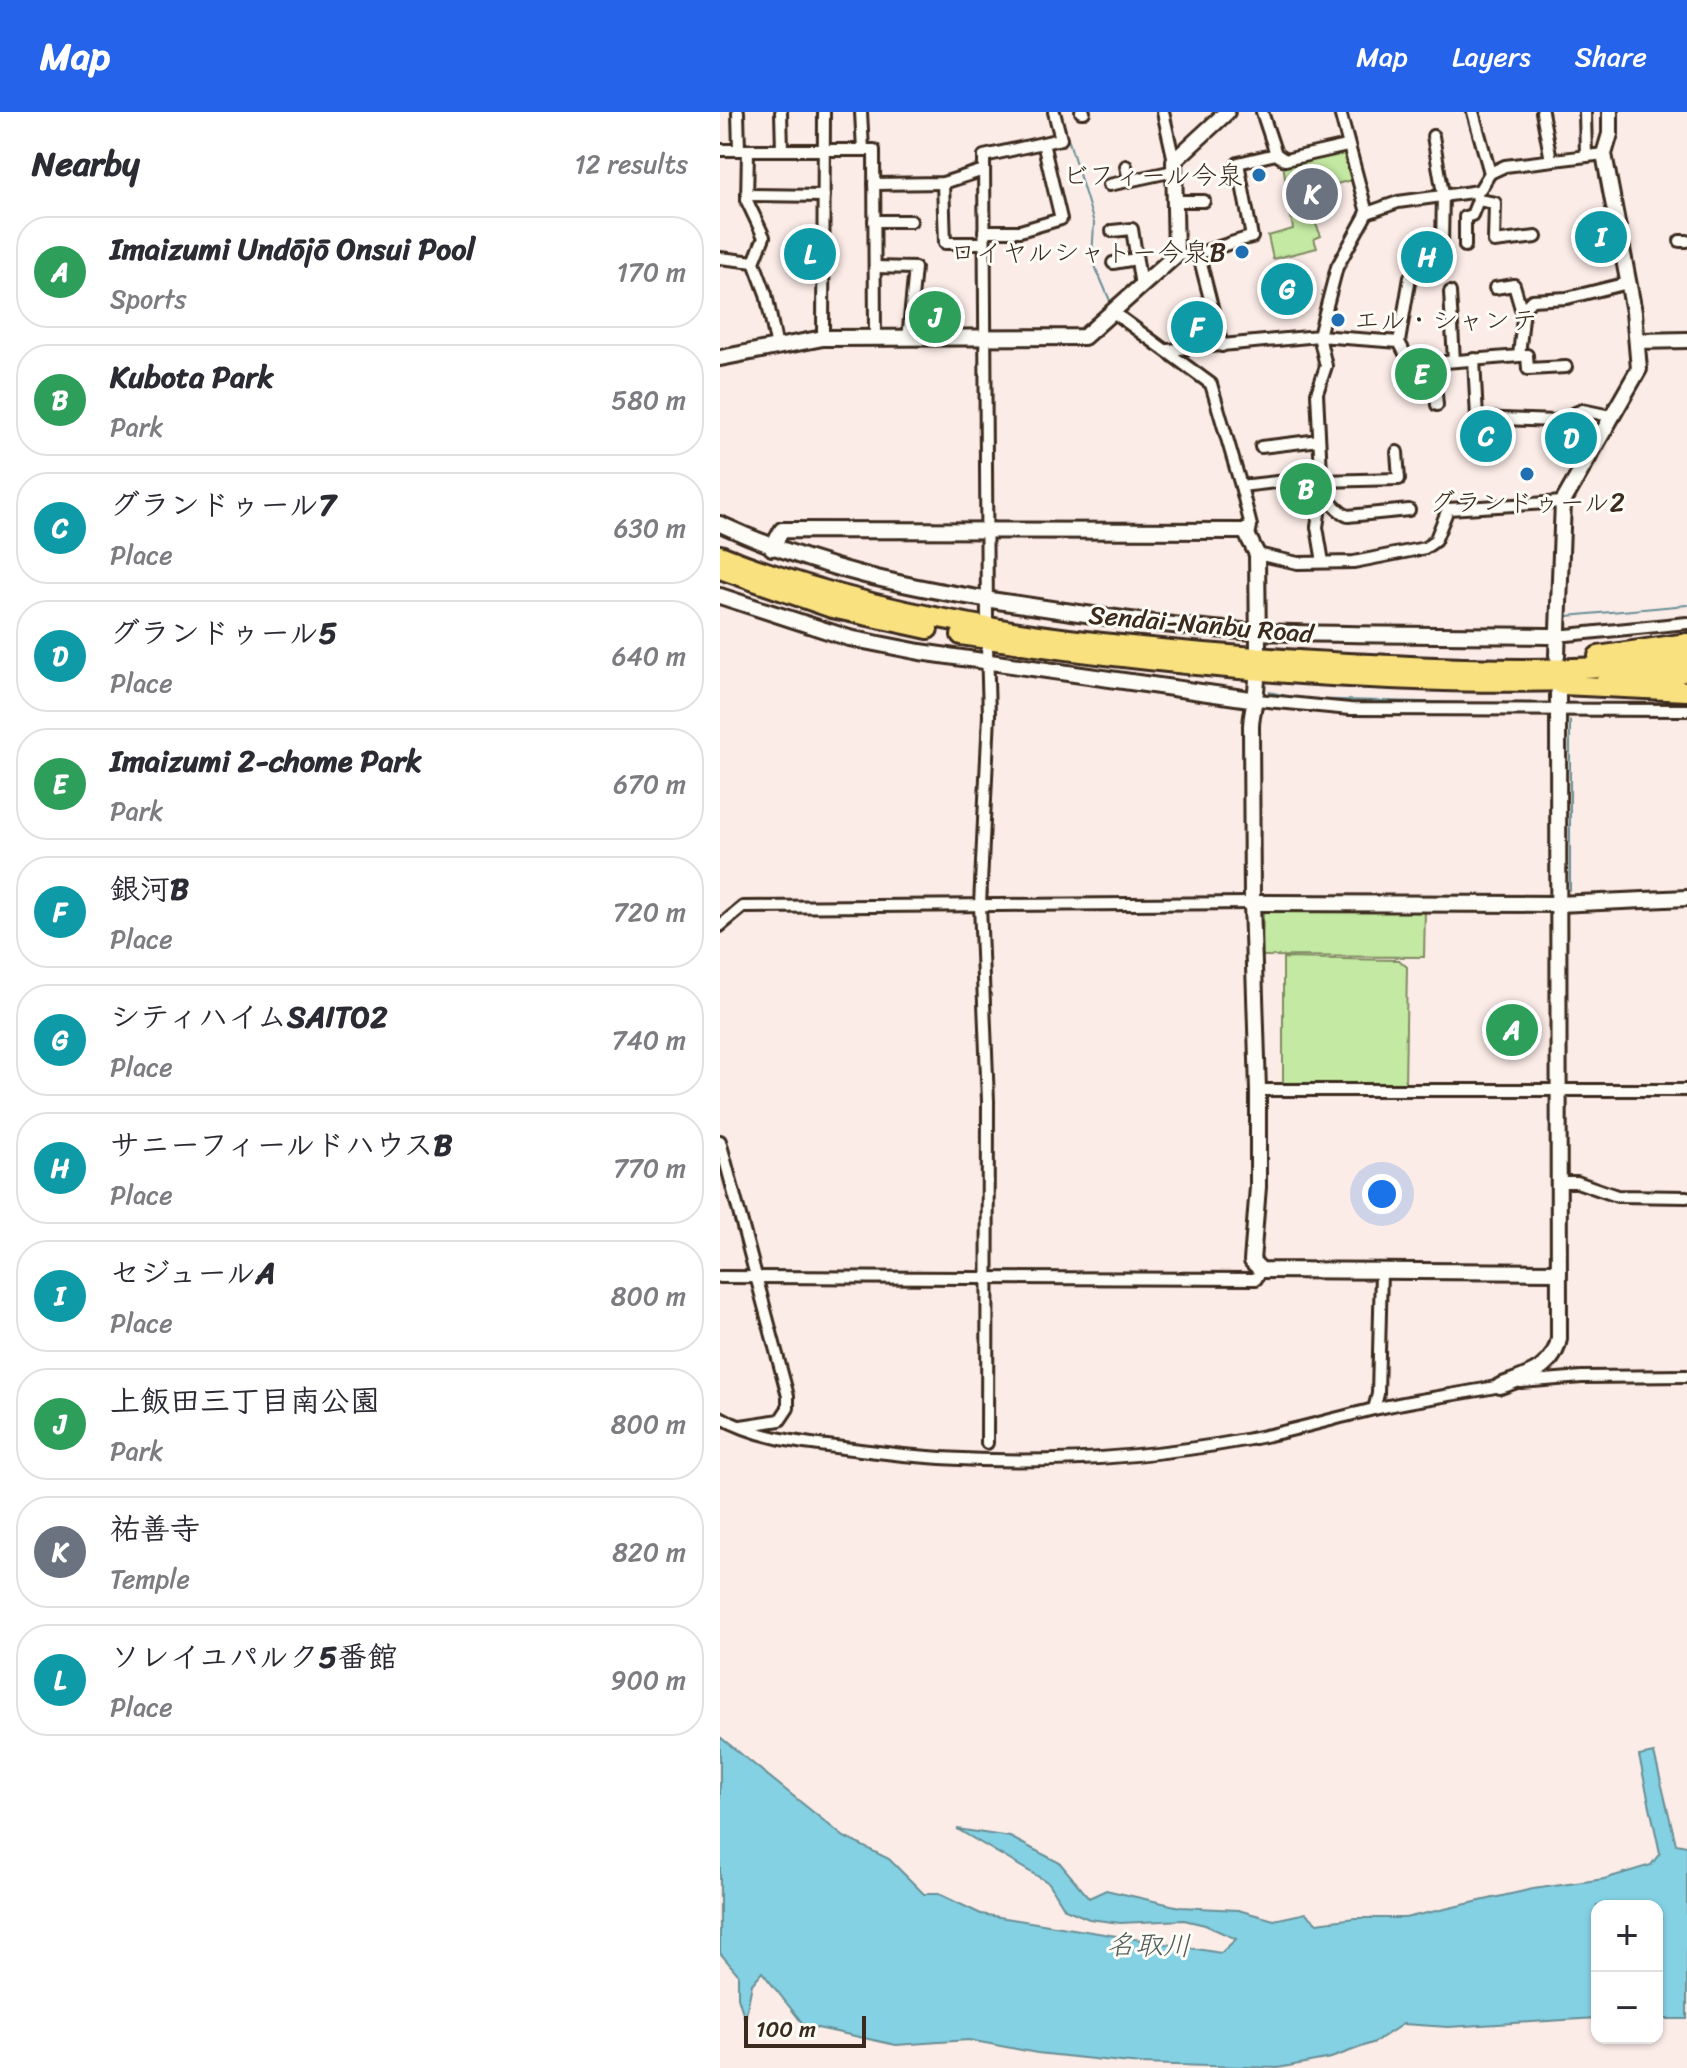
<!DOCTYPE html>
<meta charset="utf-8">
<style>
body{margin:0;font-family:Sriracha,"Klee One",sans-serif;background:#f2f2f3;color:#2b2b33}
.controls{position:absolute;right:24px;bottom:24px;display:grid;overflow:hidden;border-radius:16px;box-shadow:0 2px 6px #0004}
.controls button{width:72px;height:72px;display:grid;place-items:center;padding:0;border:0;border-bottom:2px solid #e1e1e2;background:#fff;color:#2b2b33;font:40px sans-serif}
.scale{position:absolute;left:24px;bottom:20px;width:122px;box-sizing:border-box;padding-left:8px;border:4px solid #3b2a1e;border-top:0;font-size:22px;line-height:28px;white-space:nowrap;color:#3b2a1e;-webkit-text-stroke:6px #fdfcf7;paint-order:stroke}
.you{position:absolute;left:662px;top:1082px;width:28px;height:28px;margin:-20px;border:6px solid #fff;border-radius:50%;background:#1a73e8;box-shadow:0 0 0 12px #1a73e833}
.badge{display:grid;place-items:center;width:52px;height:52px;border-radius:50%;background:#2563eb;color:#fff;font-size:26px;font-weight:700}
.pin{position:absolute;translate:-50% -50%;border:4px solid #fff;box-shadow:0 2px 8px #0006}
.list{margin:0;padding:0;list-style:none}
h2{display:flex;justify-content:space-between;align-items:center;height:104px;margin:0;padding:0 32px;font-size:34px}
h2 small{font-size:26px;font-weight:400;color:#7c7c81}
.list li{display:grid;grid-template-columns:52px 1fr auto;gap:24px;align-items:center;box-sizing:border-box;height:112px;margin:0 16px 16px;padding:0 16px;border:2px solid #e1e1e2;border-radius:32px}
.list b{display:block;font-size:30px;white-space:nowrap}
.list p{margin:0;font-size:26px;white-space:nowrap;color:#7c7c81}
.list em{font-size:26px;font-style:normal;color:#7c7c81}
.map{position:relative;flex:none;width:967px;height:1956px;overflow:hidden}
header{display:flex;align-items:center;gap:48px;box-sizing:border-box;height:112px;padding:0 40px;background:#2563eb;color:#fff}
header strong{font-size:38px}
nav{display:flex;gap:44px;margin-inline-start:auto;font-size:28px}
main{display:flex}
aside{flex:1;background:#fff}
.map>svg:first-child{display:block}
.green{fill:#c3e9a3;stroke:#7f8a60;stroke-width:2}
.water{fill:#84d1e3;stroke:#678e94;stroke-width:2}
.lines{fill:none;stroke-linecap:round;stroke-linejoin:round}
.stream{stroke:#678e94;stroke-width:2}
.street-casing{stroke:#3b2a1e;stroke-width:16}
.secondary-casing{stroke:#3b2a1e;stroke-width:20}
.highway-casing{stroke:#3b2a1e;stroke-width:24}
.street{stroke:#fdfcf7;stroke-width:10}
.secondary{stroke:#fdfcf7;stroke-width:14}
.highway{stroke:#fae180;stroke-width:18}
.poi-dot{fill:#1f6fb2;stroke:#fdfcf7;stroke-width:3}
.labels{text-anchor:middle;dominant-baseline:central;stroke-width:6;stroke-linejoin:round;paint-order:stroke}
.poi-label{font-size:26px;fill:#3b2a1e;stroke:#fdfcf7;text-anchor:end}
.street-label{font-size:26px;fill:#3b2a1e;stroke:#fdfcf7}
.water-label{font-size:28px;font-style:italic;fill:#515c59;stroke:#fdfcf7}
</style>
<header>
<strong>Map</strong>
<nav><a>Map</a><a>Layers</a><a>Share</a></nav>
</header>
<main>
<aside>
<h2>Nearby<small>12 results</small></h2>
<ul class="list">
<li><span class="badge" style="background:#2e9e5b">A</span><div><b>Imaizumi Undōjō Onsui Pool</b><p>Sports</p></div><em>170 m</em></li>
<li><span class="badge" style="background:#2e9e5b">B</span><div><b>Kubota Park</b><p>Park</p></div><em>580 m</em></li>
<li><span class="badge" style="background:#0f9aa8">C</span><div><b>グランドゥール7</b><p>Place</p></div><em>630 m</em></li>
<li><span class="badge" style="background:#0f9aa8">D</span><div><b>グランドゥール5</b><p>Place</p></div><em>640 m</em></li>
<li><span class="badge" style="background:#2e9e5b">E</span><div><b>Imaizumi 2-chome Park</b><p>Park</p></div><em>670 m</em></li>
<li><span class="badge" style="background:#0f9aa8">F</span><div><b>銀河B</b><p>Place</p></div><em>720 m</em></li>
<li><span class="badge" style="background:#0f9aa8">G</span><div><b>シティハイムSAITO2</b><p>Place</p></div><em>740 m</em></li>
<li><span class="badge" style="background:#0f9aa8">H</span><div><b>サニーフィールドハウスB</b><p>Place</p></div><em>770 m</em></li>
<li><span class="badge" style="background:#0f9aa8">I</span><div><b>セジュールA</b><p>Place</p></div><em>800 m</em></li>
<li><span class="badge" style="background:#2e9e5b">J</span><div><b>上飯田三丁目南公園</b><p>Park</p></div><em>800 m</em></li>
<li><span class="badge" style="background:#6b7280">K</span><div><b>祐善寺</b><p>Temple</p></div><em>820 m</em></li>
<li><span class="badge" style="background:#0f9aa8">L</span><div><b>ソレイユパルク5番館</b><p>Place</p></div><em>900 m</em></li>
</ul>
</aside>
<div class="map">
<svg width="967" height="1956" viewBox="0 0 967 1956">
<rect width="100%" height="100%" fill="#fcece8"/>
<filter id="ink" filterUnits="userSpaceOnUse"><feTurbulence type="fractalNoise" baseFrequency=".0125" numOctaves="2"/><feDisplacementMap in="SourceGraphic" scale="16" xChannelSelector="R" yChannelSelector="G"/><feConvolveMatrix kernelMatrix="1 2 1 2 8 2 1 2 1" color-interpolation-filters="sRGB"/></filter>
<g filter="url(#ink)">
<!-- green -->
<g class="green">
<polygon points="626,39 632,68 604,75 602,69 580,75 601,124 594,127 597,136 553,147 548,124 573,117 563,52"/>
<polygon points="543,797 705,798 704,845 542,844"/>
<polygon points="563,846 679,848 687,855 685,974 563,974"/>
</g>
<!-- water -->
<polygon class="water" points="0,1625 124,1725 169,1747 204,1782 219,1782 261,1802 501,1841 516,1827 485,1813 464,1808 400,1811 369,1807 345,1797 329,1771 237,1717 290,1725 340,1751 369,1786 386,1778 460,1795 518,1798 554,1808 586,1801 597,1811 635,1806 685,1806 813,1777 884,1767 931,1753 940,1741 919,1644 934,1641 956,1732 967,1734 967,1907 937,1907 937,1794 877,1794 877,1906 728,1915 683,1912 655,1930 611,1946 558,1956 420,1952 317,1941 249,1928 176,1933 84,1913 42,1860 32,1872 25,1908 18,1885 18,1862 0,1841"/>
<g class="lines">
<!-- stream -->
<g class="stream">
<polyline points="340,0 374,111 372,147 391,191"/>
<polyline points="847,511 847,504 967,493"/>
<polyline points="549,580 580,587 789,592"/>
<polyline points="880,593 967,592"/>
<polyline points="850,778 850,609"/>
<polyline points="850,983 967,983"/>
</g>
<!-- street casing -->
<g class="street-casing">
<g id="street">
<polyline points="18,0 19,38"/>
<polyline points="61,0 62,38"/>
<polyline points="141,0 143,38"/>
<polyline points="361,0 364,0"/>
<polyline points="443,0 454,49"/>
<polyline points="620,0 647,101"/>
<polyline points="822,0 831,48"/>
<polyline points="865,0 866,44"/>
<polyline points="713,24 723,82 722,131"/>
<polyline points="0,38 154,38 155,227"/>
<polyline points="28,38 27,89 44,125 34,150 46,182 57,236"/>
<polyline points="556,42 565,48 627,34"/>
<polyline points="406,54 409,68"/>
<polyline points="770,61 785,54 884,42"/>
<polyline points="223,71 225,131 264,131"/>
<polyline points="154,72 223,71 264,58"/>
<polyline points="389,73 454,59"/>
<polyline points="756,79 758,88 775,91 774,130 816,125"/>
<polyline points="27,83 104,84"/>
<polyline points="455,89 484,89"/>
<polyline points="154,109 191,109"/>
<polyline points="264,119 300,119 341,107 323,31"/>
<polyline points="392,119 412,117 421,174"/>
<polyline points="960,129 967,129"/>
<polyline points="745,134 745,105 752,103 758,88"/>
<path d="M456 143C483 144 505 131 532 125L518 51 556 42 542 0"/>
<polyline points="479,144 502,234"/>
<polyline points="0,146 34,150"/>
<polyline points="393,151 416,147"/>
<polyline points="155,155 195,156 188,227"/>
<polyline points="775,176 794,173 802,200"/>
<polyline points="730,180 734,249"/>
<polyline points="393,200 491,272 521,374 531,414 529,424"/>
<polyline points="103,226 104,0"/>
<polyline points="679,230 690,165"/>
<polyline points="448,238 599,224 617,155 647,101 678,90 759,79 770,61 753,0"/>
<polyline points="799,244 807,243 808,257 846,255"/>
<polyline points="754,247 757,306 836,309 862,298 890,304"/>
<polyline points="713,251 717,293"/>
<polyline points="541,335 599,328"/>
<polyline points="602,369 679,367 677,340"/>
<polyline points="521,374 601,365"/>
<path d="M602 384C613 390 617 400 628 404L689 398"/>
<polyline points="537,442 578,451 634,450 705,436 715,429 728,397 843,390"/>
<polyline points="603,450 597,415 602,381 597,281 606,254 599,224 679,230 688,247 713,251 799,244 804,196 812,188 847,186 908,171"/>
<polyline points="267,507 264,44 341,27 334,0"/>
<polyline points="837,524 967,511"/>
<polyline points="537,588 630,597 967,598"/>
<polyline points="0,814 23,795 532,791"/>
<polyline points="538,978 967,978"/>
<polyline points="0,1029 68,1284 68,1296 60,1308 21,1314"/>
<polyline points="838,1070 857,1070 897,1084 967,1085"/>
<polyline points="0,1165 536,1167 541,1158"/>
<polyline points="801,1270 862,1265 967,1264"/>
<polyline points="654,1297 658,1282 661,1159"/>
<path d="M0 1305C42 1329 92 1332 140 1338 268 1355 398 1351 525 1328 569 1320 611 1307 654 1297 698 1287 742 1282 785 1273"/>
<polyline points="267,1331 268,989 260,793 269,603 267,534"/>
</g>
</g>
<!-- secondary casing -->
<g class="secondary-casing">
<g id="secondary">
<polyline points="918,229 967,228"/>
<polyline points="0,246 103,226 364,225 456,143 454,49 507,0"/>
<path d="M0 412C97 457 192 477 298 492 377 504 459 516 539 520 638 524 738 522 837 524"/>
<polyline points="52,436 62,418 525,419 537,442 538,537"/>
<polyline points="0,484 129,526 200,540 537,588"/>
<polyline points="837,543 843,390 919,257 914,200 884,42 890,22 890,0"/>
<path d="M537 565C537 583 532 597 531 614L532 791 538 978V1075L532 1149 541 1158 839 1160"/>
<polyline points="532,791 838,792 967,786"/>
<path d="M780 1274C807 1264 833 1258 839 1227L838 582"/>
</g>
</g>
<!-- highway casing -->
<g class="highway-casing">
<g id="highway">
<path d="M0 443C187 517 393 536 593 549 717 556 843 563 967 548"/>
<polyline points="0,457 112,496 208,517"/>
<path d="M241 523C443 554 648 574 853 569"/>
<polyline points="878,544 967,531"/>
<polyline points="886,567 960,561"/>
<polyline points="842,573 967,579"/>
</g>
</g>
<!-- street -->
<use href="#street" class="street"/>
<!-- secondary -->
<use href="#secondary" class="secondary"/>
<!-- highway -->
<use href="#highway" class="highway"/>
</g>
</g>
<!-- markers -->
<g class="poi-dot">
<circle cx="539" cy="63" r="8"/>
<circle cx="522" cy="140" r="8"/>
<circle cx="618" cy="208" r="8"/>
<circle cx="807" cy="362" r="8"/>
</g>
<g class="labels">
<!-- poi labels -->
<g class="poi-label">
<text x="523" y="63">ビフィール今泉</text>
<text x="506" y="140">ロイヤルシャトー今泉B</text>
<text x="634" y="208" text-anchor="start">エル・シャンテ</text>
<text x="807" y="390" text-anchor="middle">グランドゥール2</text>
</g>
<!-- street labels -->
<g class="street-label">
<text transform="translate(481 512) rotate(5)">Sendai-Nanbu Road</text>
</g>
<!-- water labels -->
<g class="water-label">
<text transform="translate(429 1833) rotate(1)">名取川</text>
</g>
</g>
</svg>
<div class="controls">
<button>+</button>
<button>−</button>
</div>
<div class="scale">100 m</div>
<div class="you"></div>
<div class="pin badge" style="left:792px;top:918px;background:#2e9e5b">A</div>
<div class="pin badge" style="left:586px;top:377px;background:#2e9e5b">B</div>
<div class="pin badge" style="left:766px;top:324px;background:#0f9aa8">C</div>
<div class="pin badge" style="left:851px;top:326px;background:#0f9aa8">D</div>
<div class="pin badge" style="left:701px;top:262px;background:#2e9e5b">E</div>
<div class="pin badge" style="left:477px;top:215px;background:#0f9aa8">F</div>
<div class="pin badge" style="left:567px;top:177px;background:#0f9aa8">G</div>
<div class="pin badge" style="left:707px;top:145px;background:#0f9aa8">H</div>
<div class="pin badge" style="left:881px;top:125px;background:#0f9aa8">I</div>
<div class="pin badge" style="left:215px;top:205px;background:#2e9e5b">J</div>
<div class="pin badge" style="left:592px;top:82px;background:#6b7280">K</div>
<div class="pin badge" style="left:90px;top:142px;background:#0f9aa8">L</div>
</div>
</main>
